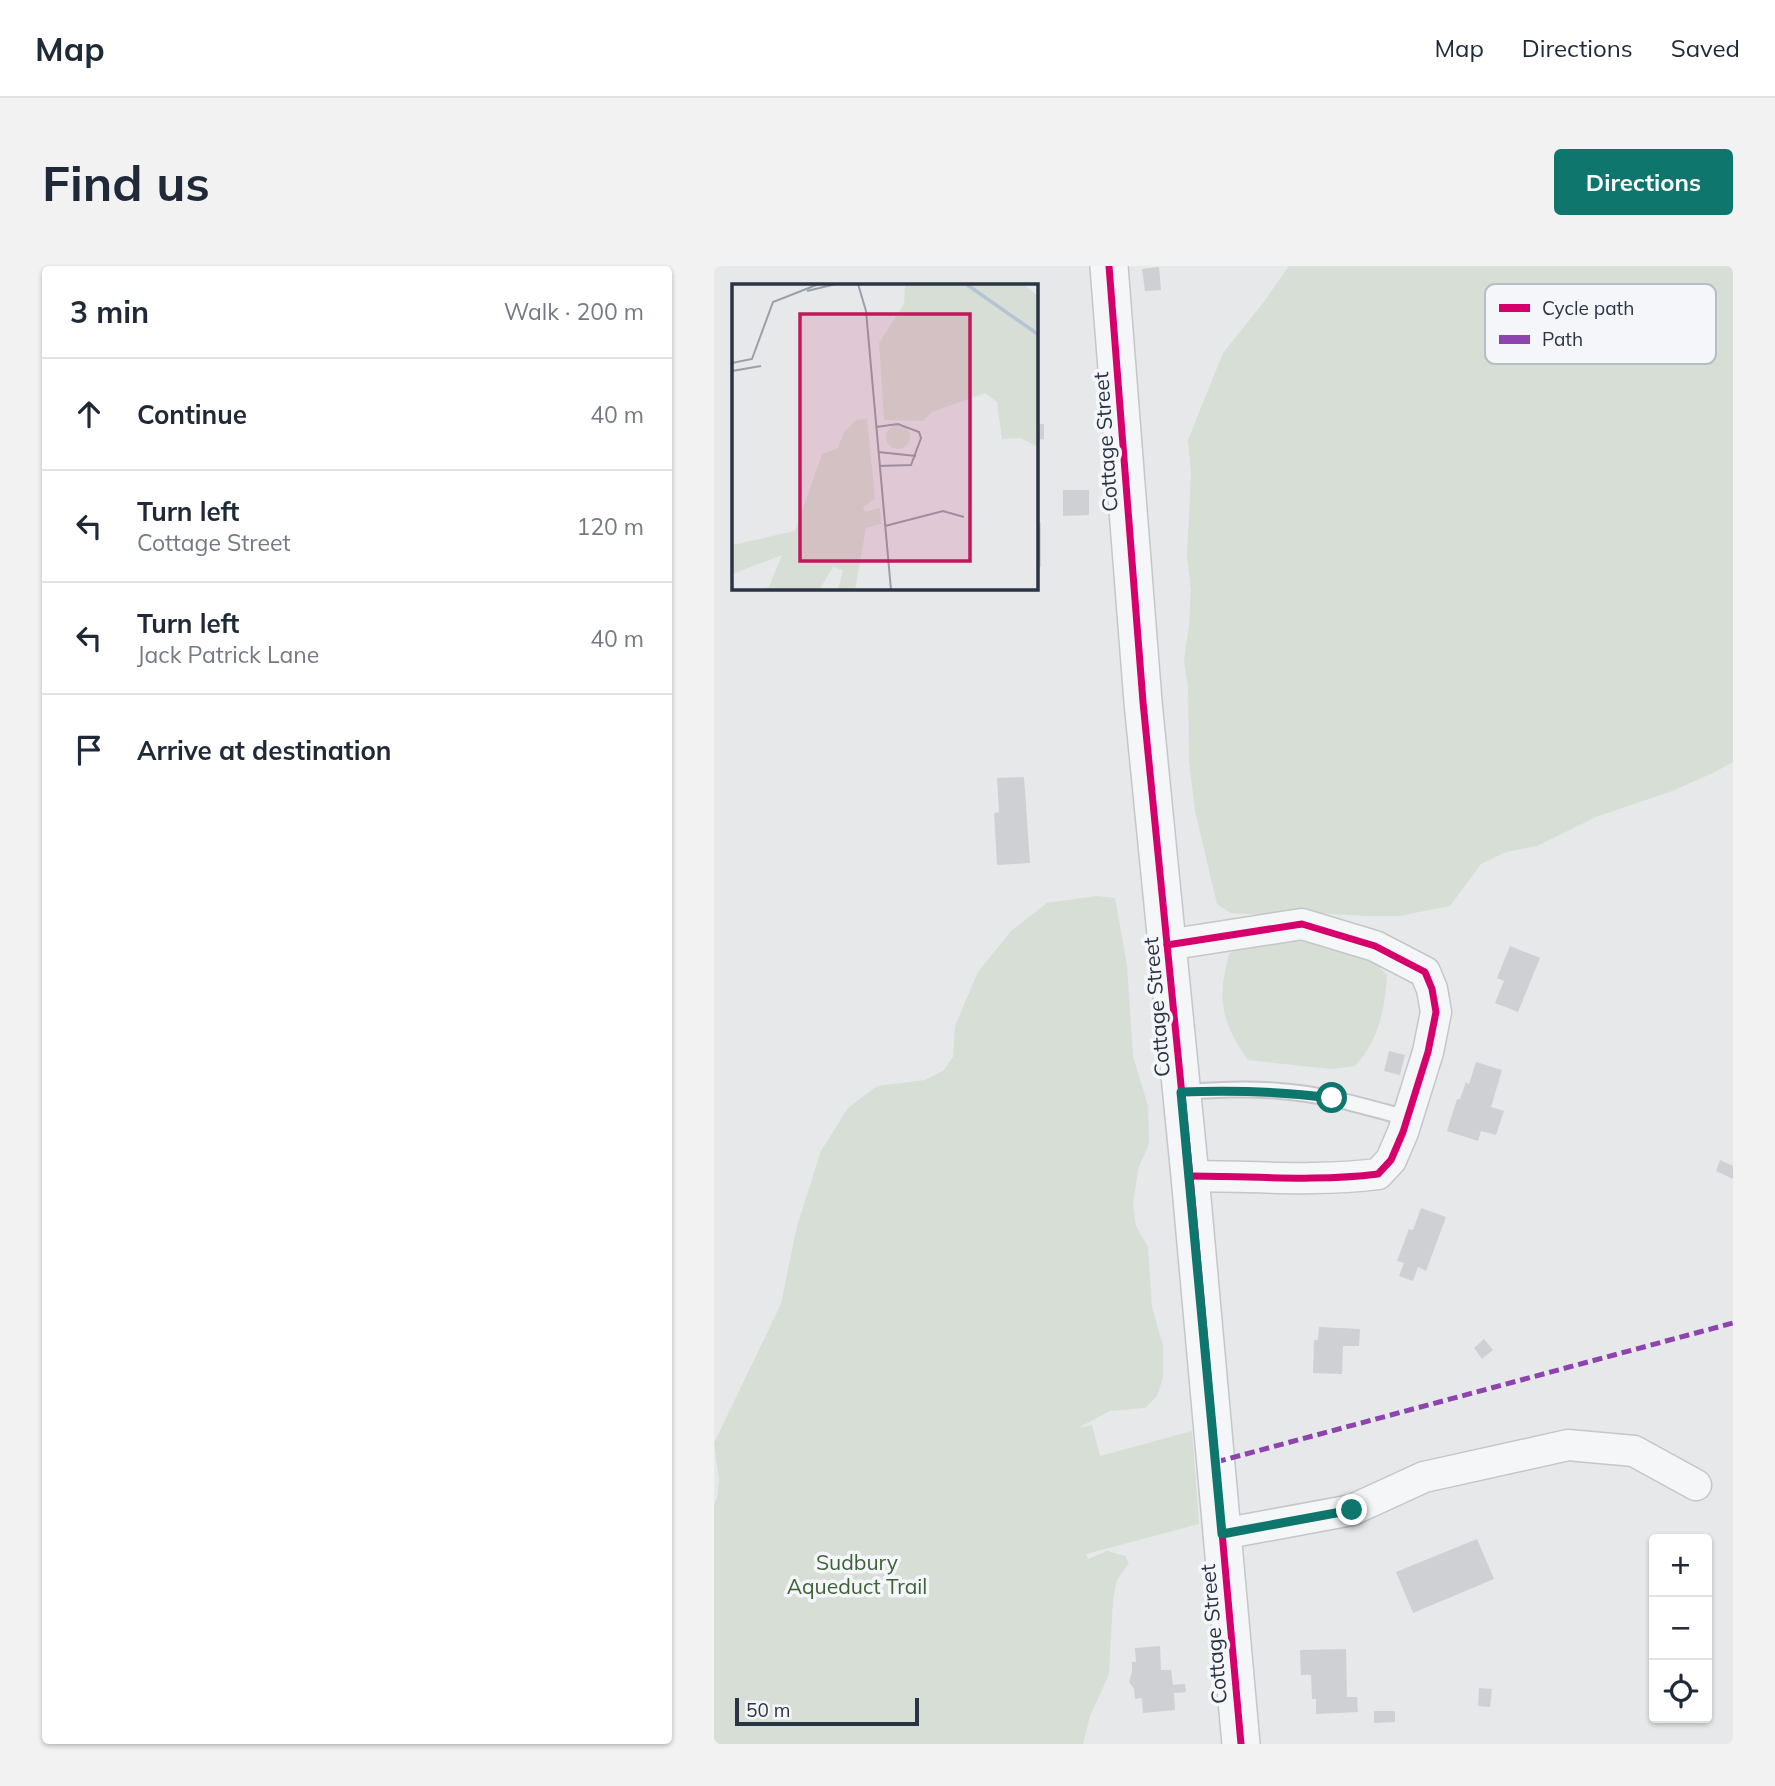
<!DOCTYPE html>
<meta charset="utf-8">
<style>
body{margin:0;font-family:Mulish,sans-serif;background:#f2f2f3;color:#1f2937}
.controls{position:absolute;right:21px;bottom:21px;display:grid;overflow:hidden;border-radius:7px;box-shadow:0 2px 5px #0004}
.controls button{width:63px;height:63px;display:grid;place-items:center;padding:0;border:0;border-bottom:2px solid #e0e1e3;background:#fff;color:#1f2937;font:35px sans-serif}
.scale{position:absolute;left:21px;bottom:18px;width:184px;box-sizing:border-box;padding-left:7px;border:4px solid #2b3445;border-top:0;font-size:19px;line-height:24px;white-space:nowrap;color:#2b3445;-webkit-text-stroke:5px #f4f6f9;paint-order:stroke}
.stop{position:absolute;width:21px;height:21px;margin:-16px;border:5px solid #0f766e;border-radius:50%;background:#fff}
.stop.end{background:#0f766e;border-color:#fff;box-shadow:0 2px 7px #0008}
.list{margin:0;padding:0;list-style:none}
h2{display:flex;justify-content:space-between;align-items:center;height:91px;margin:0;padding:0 28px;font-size:30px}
h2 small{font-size:23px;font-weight:400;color:#747a83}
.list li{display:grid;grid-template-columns:46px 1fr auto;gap:21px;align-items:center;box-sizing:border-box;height:112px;padding:0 28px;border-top:2px solid #e0e1e3}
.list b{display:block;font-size:26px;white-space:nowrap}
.list p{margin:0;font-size:23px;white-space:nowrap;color:#747a83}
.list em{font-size:23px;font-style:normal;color:#747a83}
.icon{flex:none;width:38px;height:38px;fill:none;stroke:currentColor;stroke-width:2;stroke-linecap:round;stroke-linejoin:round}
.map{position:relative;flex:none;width:1019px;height:1478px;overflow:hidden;border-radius:7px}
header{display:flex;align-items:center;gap:42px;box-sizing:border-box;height:98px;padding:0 35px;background:#fff;border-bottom:2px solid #e0e1e3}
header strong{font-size:33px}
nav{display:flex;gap:38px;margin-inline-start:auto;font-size:24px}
.intro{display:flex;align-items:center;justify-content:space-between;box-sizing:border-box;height:168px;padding:0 42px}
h1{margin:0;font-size:49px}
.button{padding:18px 32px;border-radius:7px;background:#0f766e;color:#fff;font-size:24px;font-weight:700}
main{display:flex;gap:42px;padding:0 42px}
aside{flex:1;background:#fff;border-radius:7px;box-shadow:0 2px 5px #0004}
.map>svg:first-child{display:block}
.green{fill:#d6ded6}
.building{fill:#ced0d3}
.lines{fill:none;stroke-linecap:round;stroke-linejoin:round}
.service-casing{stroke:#c4c6c8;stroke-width:18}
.minor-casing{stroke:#c4c6c8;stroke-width:33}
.tertiary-casing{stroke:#c4c6c8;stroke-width:40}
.service{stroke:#f5f6f7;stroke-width:14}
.minor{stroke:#f5f6f7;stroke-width:30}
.tertiary{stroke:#f5f6f7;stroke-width:37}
.quiet{stroke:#8e44ad;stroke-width:5;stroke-dasharray:10 5;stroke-linecap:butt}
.cycleway-casing{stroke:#f4f6f9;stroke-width:11}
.cycleway{stroke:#d6006c;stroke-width:7}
.route{stroke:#0f766e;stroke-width:9}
.labels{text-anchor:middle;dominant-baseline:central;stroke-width:7;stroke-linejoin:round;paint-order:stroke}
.street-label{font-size:21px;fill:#2b3445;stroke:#f4f6f9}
.park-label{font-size:21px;fill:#3f6138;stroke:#f4f6f9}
.inset-river{fill:none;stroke:#b4c4d5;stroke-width:3.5}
.inset-road{fill:none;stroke:#9ba0a8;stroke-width:2}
.view{fill:#c2185b;fill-opacity:0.15;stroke:#c2185b;stroke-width:3.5}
.inset-edge{fill:none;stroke:#2b3445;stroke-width:3.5}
.key{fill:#f4f6f9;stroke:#b8bcc3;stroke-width:2}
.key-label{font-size:19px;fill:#2b3445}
</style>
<header>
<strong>Map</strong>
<nav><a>Map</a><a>Directions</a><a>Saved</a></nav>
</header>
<div class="intro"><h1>Find us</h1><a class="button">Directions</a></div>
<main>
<aside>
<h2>3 min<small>Walk · 200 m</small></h2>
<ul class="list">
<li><svg class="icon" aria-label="ahead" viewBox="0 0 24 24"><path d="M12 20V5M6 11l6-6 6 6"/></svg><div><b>Continue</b></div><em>40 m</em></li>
<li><svg class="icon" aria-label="left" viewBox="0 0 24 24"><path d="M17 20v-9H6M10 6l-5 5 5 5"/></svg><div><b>Turn left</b><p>Cottage Street</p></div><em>120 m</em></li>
<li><svg class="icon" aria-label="left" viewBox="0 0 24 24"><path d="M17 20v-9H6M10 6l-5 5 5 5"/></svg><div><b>Turn left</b><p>Jack Patrick Lane</p></div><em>40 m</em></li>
<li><svg class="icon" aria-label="arrive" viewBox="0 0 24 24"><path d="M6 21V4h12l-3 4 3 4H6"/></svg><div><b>Arrive at destination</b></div></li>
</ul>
</aside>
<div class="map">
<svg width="1019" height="1478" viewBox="0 0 1019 1478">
<rect width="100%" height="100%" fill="#e6e8ea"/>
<!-- green -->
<g class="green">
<polygon points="575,0 1019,0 1019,496 999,507 958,525 882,551 823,580 792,586 767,598 736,640 685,650 653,650 583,646 553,649 517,647 503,638 481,545 475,495 474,420 470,395 475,360 477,324 473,290 477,206 474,174 509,87 549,37"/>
<polygon points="382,630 401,632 413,700 419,790 434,840 435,878 424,903 419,939 422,960 434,981 438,1041 449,1080 449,1112 443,1130 431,1142 396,1145 364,1162 378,1159 386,1190 478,1165 485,1258 372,1288 374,1293 393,1285 411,1290 415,1297 403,1314 399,1333 395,1408 376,1450 369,1478 0,1478 0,1238 3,1233 5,1214 0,1177 67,1038 83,960 107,885 134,842 163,820 211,814 229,805 239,791 241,760 264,706 297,665 333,637"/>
<path d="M575 674C595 674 629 678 647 687 658 692 665 701 673 709 671 743 665 774 641 800L617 803 534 794C507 756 503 733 515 688L529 679Z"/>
</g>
<!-- building -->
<g class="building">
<polygon points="445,1 447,24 431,25 428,3"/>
<polygon points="322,158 330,158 330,173 322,174"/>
<polygon points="349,224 375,224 375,249 349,250"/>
<rect x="322" y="257" width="5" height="44"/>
<polygon points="310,511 316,597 283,599 280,547 285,546 283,512"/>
<polygon points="796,680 826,692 804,746 781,737 790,715 783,712"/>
<polygon points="675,785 691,789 686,809 670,805"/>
<polygon points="762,796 788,804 777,841 790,845 782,869 767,865 764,875 733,865 743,833 746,833 752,816 755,818"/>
<polygon points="1006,894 1019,900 1019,913 1002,905"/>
<polygon points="707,942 732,951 712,1005 704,1001 699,1015 685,1010 690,997 683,995 695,963 699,964"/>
<polygon points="605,1061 646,1063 645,1080 629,1080 628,1108 599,1107 600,1074 604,1074"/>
<polygon points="770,1073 779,1084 768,1093 760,1082"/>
<polygon points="763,1273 780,1313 699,1347 682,1306"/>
<polygon points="446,1380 447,1404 457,1404 459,1419 471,1418 472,1426 460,1427 461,1444 429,1447 428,1432 421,1433 420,1423 415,1416 418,1406 418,1396 422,1396 421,1382"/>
<polygon points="632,1383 633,1431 643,1431 644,1446 602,1448 602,1433 598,1433 597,1409 587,1409 586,1384"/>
<polygon points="765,1422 778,1423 776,1441 764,1440"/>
<polygon points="660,1445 681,1445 681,1456 660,1457"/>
</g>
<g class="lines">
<!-- service casing -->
<g class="service-casing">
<path id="service" d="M469 826C501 824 534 822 566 825 610 828 652 841 693 852"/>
</g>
<!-- minor casing -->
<g class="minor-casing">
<g id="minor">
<path d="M453 679 588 658 661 680 711 706 718 723 722 746 714 786 689 866 677 894 664 908C601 916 539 910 476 910"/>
<polyline points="508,1268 638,1244 710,1211 854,1179 920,1185 982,1219"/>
</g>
</g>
<!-- tertiary casing -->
<g class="tertiary-casing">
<polyline id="tertiary" points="395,0 429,436 476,910 527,1478"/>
</g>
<!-- service -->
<use href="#service" class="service"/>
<!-- minor -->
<use href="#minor" class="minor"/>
<!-- tertiary -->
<use href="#tertiary" class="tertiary"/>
<!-- quiet -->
<polyline class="quiet" points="502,1196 1019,1057"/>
<!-- cycleway casing -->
<g class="cycleway-casing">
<g id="cycleway">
<polyline points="395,0 429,436 476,910 527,1478"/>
<path d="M453 679 588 658 661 680 711 706 718 723 722 746 714 786 689 866 677 894 664 908C601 916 539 910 476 910"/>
</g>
</g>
<!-- cycleway -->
<use href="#cycleway" class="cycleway"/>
</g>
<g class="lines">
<!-- route -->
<path class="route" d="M618 832C565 825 521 824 467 826L508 1268 638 1244"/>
</g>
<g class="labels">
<!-- street labels -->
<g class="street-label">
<text transform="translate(391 176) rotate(-94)">Cottage Street</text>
<text transform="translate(442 741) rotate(-95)">Cottage Street</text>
<text transform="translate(499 1368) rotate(-95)">Cottage Street</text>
</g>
<!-- park labels -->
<g class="park-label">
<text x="143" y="1296">Sudbury<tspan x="143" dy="24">Aqueduct Trail</tspan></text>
</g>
</g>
<!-- overview -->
<g transform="translate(18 18)">
<rect width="306" height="306" fill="#e6e8ea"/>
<path d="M173 0H291L306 12V163L288 154 270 155 265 118 253 109 200 128 191 137 152 136 147 59 172 20ZM135 135 143 215 131 223 133 228 148 224 149 240 134 244 123 306H106L111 286 101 283 87 306H24L37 303 50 271 0 290V261L63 247 90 170 106 164 112 148 124 136ZM154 153a12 12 0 1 1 24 0a12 12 0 1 1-24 0Z" fill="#d6ded6"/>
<path class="inset-river" d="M234 0 307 51"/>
<path class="inset-road" d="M126 0 134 27 159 306M75 7 104 0M0 79 20 75 41 18 87 0M0 87 29 82M144 143 166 140 187 148 189 154 179 181 147 182M146 168 184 172M153 242 211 227 232 233"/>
<path class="view" d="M68 30H238V277H68Z"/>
<rect width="306" height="306" class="inset-edge"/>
</g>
<!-- legend -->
<rect x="771" y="18" width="231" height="80" rx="10" class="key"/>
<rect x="785" y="38" width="31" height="8" fill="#d6006c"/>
<rect x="785" y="69" width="31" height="9" fill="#8e44ad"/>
<g class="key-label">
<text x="828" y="49">Cycle path</text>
<text x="828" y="80">Path</text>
</g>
</svg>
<div class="controls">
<button>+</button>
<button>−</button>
<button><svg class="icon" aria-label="locate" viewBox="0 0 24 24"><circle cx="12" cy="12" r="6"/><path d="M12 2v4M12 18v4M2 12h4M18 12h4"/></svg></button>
</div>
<div class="scale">50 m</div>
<div class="stop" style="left:618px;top:832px"></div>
<div class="stop end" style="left:638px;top:1244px"></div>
</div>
</main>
